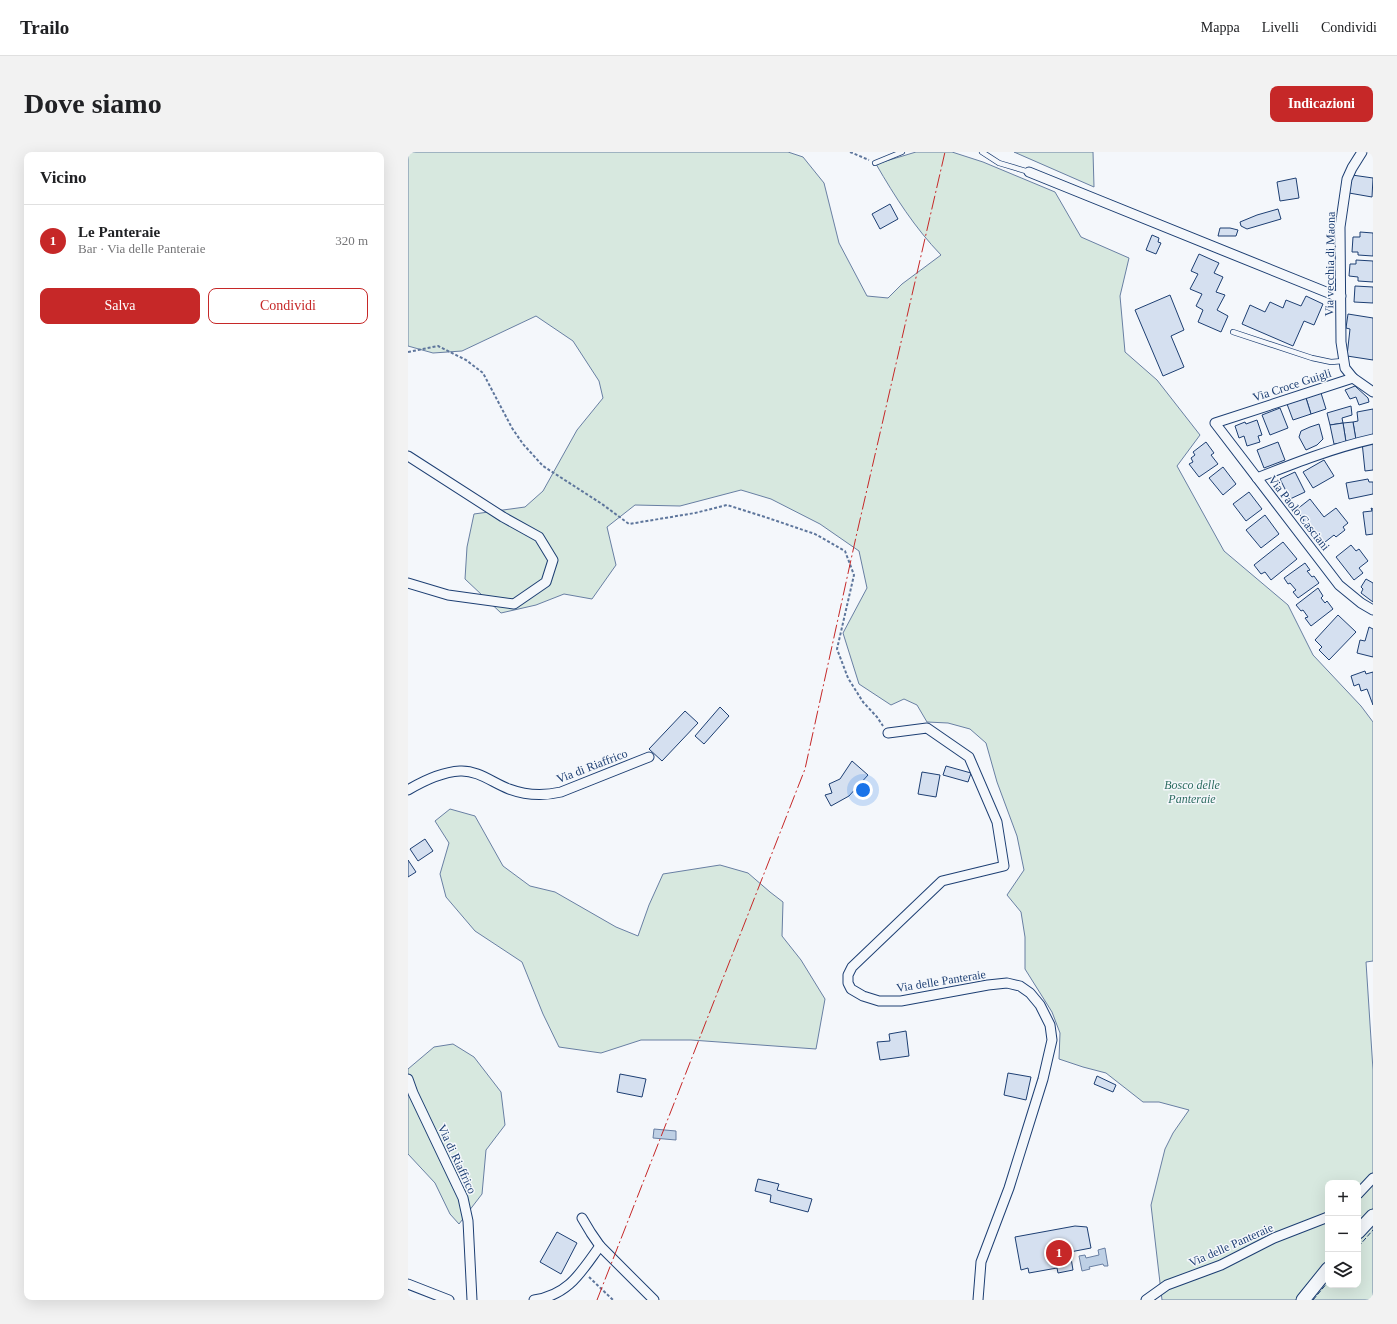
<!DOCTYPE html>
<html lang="it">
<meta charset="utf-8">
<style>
body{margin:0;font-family:Georgia,serif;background:#f2f2f2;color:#202124}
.controls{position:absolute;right:12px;bottom:12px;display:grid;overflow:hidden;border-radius:8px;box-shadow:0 4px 16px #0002}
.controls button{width:36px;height:36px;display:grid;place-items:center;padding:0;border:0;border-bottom:1px solid #e0e0e0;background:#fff;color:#202124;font:20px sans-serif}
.you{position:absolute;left:455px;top:638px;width:14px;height:14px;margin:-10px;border:3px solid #fff;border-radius:50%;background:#1a73e8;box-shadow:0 0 0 6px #1a73e833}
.badge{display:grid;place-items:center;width:26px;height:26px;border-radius:50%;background:#c62828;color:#fff;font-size:13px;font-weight:700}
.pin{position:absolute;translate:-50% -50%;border:2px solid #fff;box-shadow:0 1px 4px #0006}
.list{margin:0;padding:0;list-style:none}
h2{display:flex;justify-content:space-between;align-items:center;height:52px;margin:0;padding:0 16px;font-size:17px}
h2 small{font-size:13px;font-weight:400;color:#757577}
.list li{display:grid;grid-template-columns:26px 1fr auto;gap:12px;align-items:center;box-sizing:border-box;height:72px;padding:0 16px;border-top:1px solid #e0e0e0}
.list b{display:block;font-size:15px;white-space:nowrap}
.list p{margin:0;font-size:13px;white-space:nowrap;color:#757577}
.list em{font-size:13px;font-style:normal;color:#757577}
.actions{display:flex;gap:8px;padding:12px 16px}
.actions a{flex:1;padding:9px 0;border:1px solid #c62828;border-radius:8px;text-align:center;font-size:14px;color:#c62828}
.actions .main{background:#c62828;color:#fff}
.icon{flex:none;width:22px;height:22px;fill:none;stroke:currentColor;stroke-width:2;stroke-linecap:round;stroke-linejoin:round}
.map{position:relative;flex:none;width:965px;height:1148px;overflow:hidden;border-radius:8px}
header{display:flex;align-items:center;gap:24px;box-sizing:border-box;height:56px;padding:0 20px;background:#fff;border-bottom:1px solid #e0e0e0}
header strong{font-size:19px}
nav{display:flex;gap:22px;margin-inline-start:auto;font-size:14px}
.intro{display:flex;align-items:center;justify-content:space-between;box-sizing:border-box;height:96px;padding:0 24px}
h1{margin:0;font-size:28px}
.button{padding:10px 18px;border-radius:8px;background:#c62828;color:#fff;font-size:14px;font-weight:700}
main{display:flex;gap:24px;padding:0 24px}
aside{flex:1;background:#fff;border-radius:8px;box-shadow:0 4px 16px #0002}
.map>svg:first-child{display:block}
.green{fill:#d7e8df;stroke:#687fa3;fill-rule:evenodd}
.water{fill:#bed0e5;stroke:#687fa3}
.building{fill:#d5e0f0;stroke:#1d3f73}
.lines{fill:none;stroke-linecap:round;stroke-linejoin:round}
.lane-casing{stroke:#1d3f73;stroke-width:6}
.street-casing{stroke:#1d3f73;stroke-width:11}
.secondary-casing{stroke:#1d3f73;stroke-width:15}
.path{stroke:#5e769c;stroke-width:2;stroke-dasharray:3 2;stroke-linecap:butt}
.lane{stroke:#f4f7fb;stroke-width:4.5}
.street{stroke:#f4f7fb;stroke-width:9}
.secondary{stroke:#f4f7fb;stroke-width:13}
.fence{stroke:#1d3f73;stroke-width:1;stroke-dasharray:5 2;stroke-linecap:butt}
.power{stroke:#c62828;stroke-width:1;stroke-dasharray:14 3 2 3;stroke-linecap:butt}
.labels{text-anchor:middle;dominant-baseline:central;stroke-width:3;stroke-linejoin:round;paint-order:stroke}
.street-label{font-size:12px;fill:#1d3f73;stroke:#f4f7fb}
.park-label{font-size:12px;font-style:italic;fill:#2c6c60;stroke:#f4f7fb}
</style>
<header>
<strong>Trailo</strong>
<nav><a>Mappa</a><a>Livelli</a><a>Condividi</a></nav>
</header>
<div class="intro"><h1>Dove siamo</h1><a class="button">Indicazioni</a></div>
<main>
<aside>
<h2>Vicino<small></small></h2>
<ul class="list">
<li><span class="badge">1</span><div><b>Le Panteraie</b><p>Bar · Via delle Panteraie</p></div><em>320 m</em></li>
</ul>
<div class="actions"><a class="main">Salva</a><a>Condividi</a></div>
</aside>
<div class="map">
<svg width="965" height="1148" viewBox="0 0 965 1148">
<rect width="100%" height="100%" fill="#f4f7fb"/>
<!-- green -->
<g class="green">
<path d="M0 0H380L395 5 416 31 431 91 459 144 480 146 494 132 533 103C507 76 487 45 468 12L508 0H544L575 10 647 40 673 85 721 106 712 144 717 200 749 228 792 283 769 314 816 399 880 453 905 503 953 554 965 570V809L958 810 965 918V1148H754L743 1053 757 997 765 981 781 958 751 950H735L698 921 675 915 651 907 652 881 644 860 617 817V785L613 760 599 743 616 718 609 684 589 630 578 591 562 577 540 571 519 570 509 553 496 547 483 553 451 532 435 481 459 436 451 399 412 372 363 347 333 338 272 354 227 353 199 375 208 413 184 447 156 442 128 453 93 461 57 427 59 395 66 362 117 355 135 339 169 278 195 246 191 229 165 189 128 164 54 199 25 201 0 194ZM920 1031H950V1133H920Z"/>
<polygon points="606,0 685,0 686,35"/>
<polygon points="42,657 67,664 95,714 122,734 147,740 208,775 230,784 241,753 255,722 312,713 340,721 362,740 375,750 374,784 393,808 417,847 408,897 283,888 233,888 193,901 151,895 135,862 114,810 67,779 38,745 32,722 41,691 27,669"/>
<polygon points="45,892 66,905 93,940 97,973 78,998 74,1042 51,1072 42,1062 27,1031 0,1002 0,917 26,895"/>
</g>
<!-- water -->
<g class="water">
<polygon points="246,977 268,979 268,988 245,986"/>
<polygon points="697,1096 700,1114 696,1114 695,1112 681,1115 682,1117 674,1119 671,1104 677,1103 678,1106 691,1103 690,1098"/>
</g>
<!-- building -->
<g class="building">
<polygon points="944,23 965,26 964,45 941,41"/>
<polygon points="888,26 891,46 872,49 869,30"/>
<polygon points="482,52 490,67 472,77 464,62"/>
<polygon points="870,57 873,67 839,77 833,74 832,70 849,63"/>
<polygon points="812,76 822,76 830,78 828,84 810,84"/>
<polygon points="952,80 965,81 965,104 950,103 950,100 944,100 945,85 952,85"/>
<polygon points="744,83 751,86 750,90 753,91 748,102 738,98"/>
<polygon points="791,102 811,111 806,121 815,125 808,140 817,143 809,158 820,164 813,180 790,170 795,158 788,154 794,142 782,137 790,122 783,119"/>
<polygon points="948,108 965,109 965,130 950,129 950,125 941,124 942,112 948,112"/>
<polygon points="947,134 965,135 965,151 946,150"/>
<polygon points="762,143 776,178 763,184 776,215 755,224 727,158"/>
<polygon points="898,144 915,152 906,173 896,169 885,194 834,172 842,153 857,160 862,150 875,156 878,148 893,154"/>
<polygon points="940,162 965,166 965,208 939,204 942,177 938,176"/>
<polygon points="947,234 960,246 961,250 951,253 948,245 942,247 937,238"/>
<polygon points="913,241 918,257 903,262 898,246"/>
<polygon points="898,246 903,262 885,268 879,252"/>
<polygon points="943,254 944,263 934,266 935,271 922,273 919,261"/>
<polygon points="872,256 880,276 862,283 854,263"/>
<polygon points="965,257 965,285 948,288 945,270 950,269 949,260"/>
<polygon points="849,268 854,283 850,284 852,290 839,294 836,284 831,286 827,274 837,270 838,272"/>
<polygon points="945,270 948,288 938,290 935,271"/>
<polygon points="935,271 938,290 926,292 922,273"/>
<polygon points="911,272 915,287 909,293 898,298 891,285 893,279 902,275"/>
<polygon points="965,289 965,318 957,319 954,290"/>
<polygon points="798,290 806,301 803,303 810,312 791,325 781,312 785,310 783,306 787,303 785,300"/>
<polygon points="870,290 877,308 856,316 849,298"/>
<polygon points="916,308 926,324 905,336 895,320"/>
<polygon points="815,315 828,332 815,343 801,326"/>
<polygon points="887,320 897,340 882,347 872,327"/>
<polygon points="960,327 961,330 965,330 965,342 941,347 938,331"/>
<polygon points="841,340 854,357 838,369 825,352"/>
<polygon points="902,347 916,365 928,356 940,371 935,375 937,378 928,385 926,383 912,394 894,371 896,368 888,358"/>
<polygon points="963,356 965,357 965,382 958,383 955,360 964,359"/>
<polygon points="857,363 871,382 853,396 838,378"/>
<polygon points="875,390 889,407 863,428 857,420 853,422 846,413"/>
<polygon points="943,393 948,399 951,397 960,409 951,416 955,421 946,428 928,405"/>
<polygon points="897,411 902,418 899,419 904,425 906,424 911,431 890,446 885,440 888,438 882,431 880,432 876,426"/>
<polygon points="958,427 965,431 965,450 953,441 955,437 953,435"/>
<polygon points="910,436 915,444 913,446 917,451 919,449 925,457 903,474 897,466 900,465 895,458 893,459 888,453"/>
<polygon points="930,463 948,480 921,508 911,498 914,495 907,488"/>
<polygon points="961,475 965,477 965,505 949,501 952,488 957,489"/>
<polygon points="957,519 958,522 965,520 965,553 959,537 953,539 951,532 946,534 943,524"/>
<polygon points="312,555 321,564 296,592 287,584"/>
<polygon points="277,559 290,571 254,609 241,597"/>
<polygon points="444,609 460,623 441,644 423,654 417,643 424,641 421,632 432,627"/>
<polygon points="538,614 563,621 560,630 535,623"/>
<polygon points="514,620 532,623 528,645 510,642"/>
<polygon points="17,687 25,699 10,709 2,697"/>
<polygon points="0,708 8,720 0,725"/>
<polygon points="498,879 501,904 472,908 469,890 482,889 481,882"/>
<polygon points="600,921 623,925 618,948 596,943"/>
<polygon points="212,922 238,927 234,945 209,940"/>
<polygon points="689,924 708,933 705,940 686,932"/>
<polygon points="350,1027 371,1032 369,1038 404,1047 400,1060 362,1050 363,1043 347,1039"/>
<polygon points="667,1074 679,1075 683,1096 662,1100 665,1118 650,1121 649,1116 621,1121 620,1116 613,1118 607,1085"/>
<polygon points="149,1080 169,1091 153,1122 132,1110"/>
</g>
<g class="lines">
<!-- lane casing -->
<g class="lane-casing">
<g id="lane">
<polyline points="574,0 591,11 621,20"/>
<polyline points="467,11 494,0"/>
<polyline points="825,180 904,206 923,210 935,209"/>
</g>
</g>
<!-- street casing -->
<g class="street-casing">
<g id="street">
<polyline points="621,20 928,144 933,144"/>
<polyline points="945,226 937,216 933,190 932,75 939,27 944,16 954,0"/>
<polyline points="965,240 945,226 807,271 931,433 953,451 965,458"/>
<polyline points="0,304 95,365 131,385 145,408 138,430 106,452 40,443 0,431"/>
<path d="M849 326C887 311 925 296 965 287"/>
<polyline points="480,581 519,576 561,605 589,670 596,714 534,729 444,815 440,823 440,831 443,837 455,844 471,849 493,849 580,833 599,831 612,834 622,841 632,853 642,873 644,888 635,927 601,1036 573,1110 570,1148"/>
<path d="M0 638C15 629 35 620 52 619 70 618 85 631 101 637 117 643 136 644 153 640L241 605"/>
<polyline points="0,927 5,941 55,1046 60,1069 64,1148"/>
<polyline points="950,1042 965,1026"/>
<polyline points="174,1066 183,1081 192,1094 246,1148"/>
<polyline points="0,1132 41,1148"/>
<path d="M126 1148C161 1143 173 1120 192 1094"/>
<polyline points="738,1148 759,1133 813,1113 866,1086 920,1065"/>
</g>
</g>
<!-- secondary casing -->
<g class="secondary-casing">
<g id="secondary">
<polyline points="950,1080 965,1064"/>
<polyline points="895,1148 920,1117"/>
</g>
</g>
<!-- path -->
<g class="path">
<polyline points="442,0 461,8"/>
<polyline points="0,200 30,194 58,208 75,221 104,276 115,292 135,314 194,352 221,372 287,361 319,353 357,365 407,382 437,399 446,423 429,497 440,526 455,550 469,565 475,574"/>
<polyline points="181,1125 205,1148"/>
</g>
<!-- lane -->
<use href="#lane" class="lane"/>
<!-- street -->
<use href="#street" class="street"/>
<!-- secondary -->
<use href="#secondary" class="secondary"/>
<!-- fence -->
<g class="fence">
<polyline points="950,1095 965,1078"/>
<polyline points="905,1148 920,1130"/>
</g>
<!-- power -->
<polyline class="power" points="189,1148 397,617 448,385 537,0"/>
</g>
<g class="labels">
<!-- street labels -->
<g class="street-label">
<text transform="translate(922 112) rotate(-89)">Via vecchia di Maona</text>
<text transform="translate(884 233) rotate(-18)">Via Croce Guigli</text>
<text transform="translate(891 361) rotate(52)">Via Paolo Casciani</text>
<text transform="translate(184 614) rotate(-21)">Via di Riaffrico</text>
<text transform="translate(533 829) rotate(-9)">Via delle Panteraie</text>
<text transform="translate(49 1007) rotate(65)">Via di Riaffrico</text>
<text transform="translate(823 1093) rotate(-24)">Via delle Panteraie</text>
</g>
<!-- park labels -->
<g class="park-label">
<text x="784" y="633">Bosco delle<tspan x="784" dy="14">Panteraie</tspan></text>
</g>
</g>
</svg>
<div class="controls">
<button>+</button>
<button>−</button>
<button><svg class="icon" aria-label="layers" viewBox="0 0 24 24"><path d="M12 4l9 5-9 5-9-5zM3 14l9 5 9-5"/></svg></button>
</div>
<div class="you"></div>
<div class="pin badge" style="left:651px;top:1101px">1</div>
</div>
</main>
